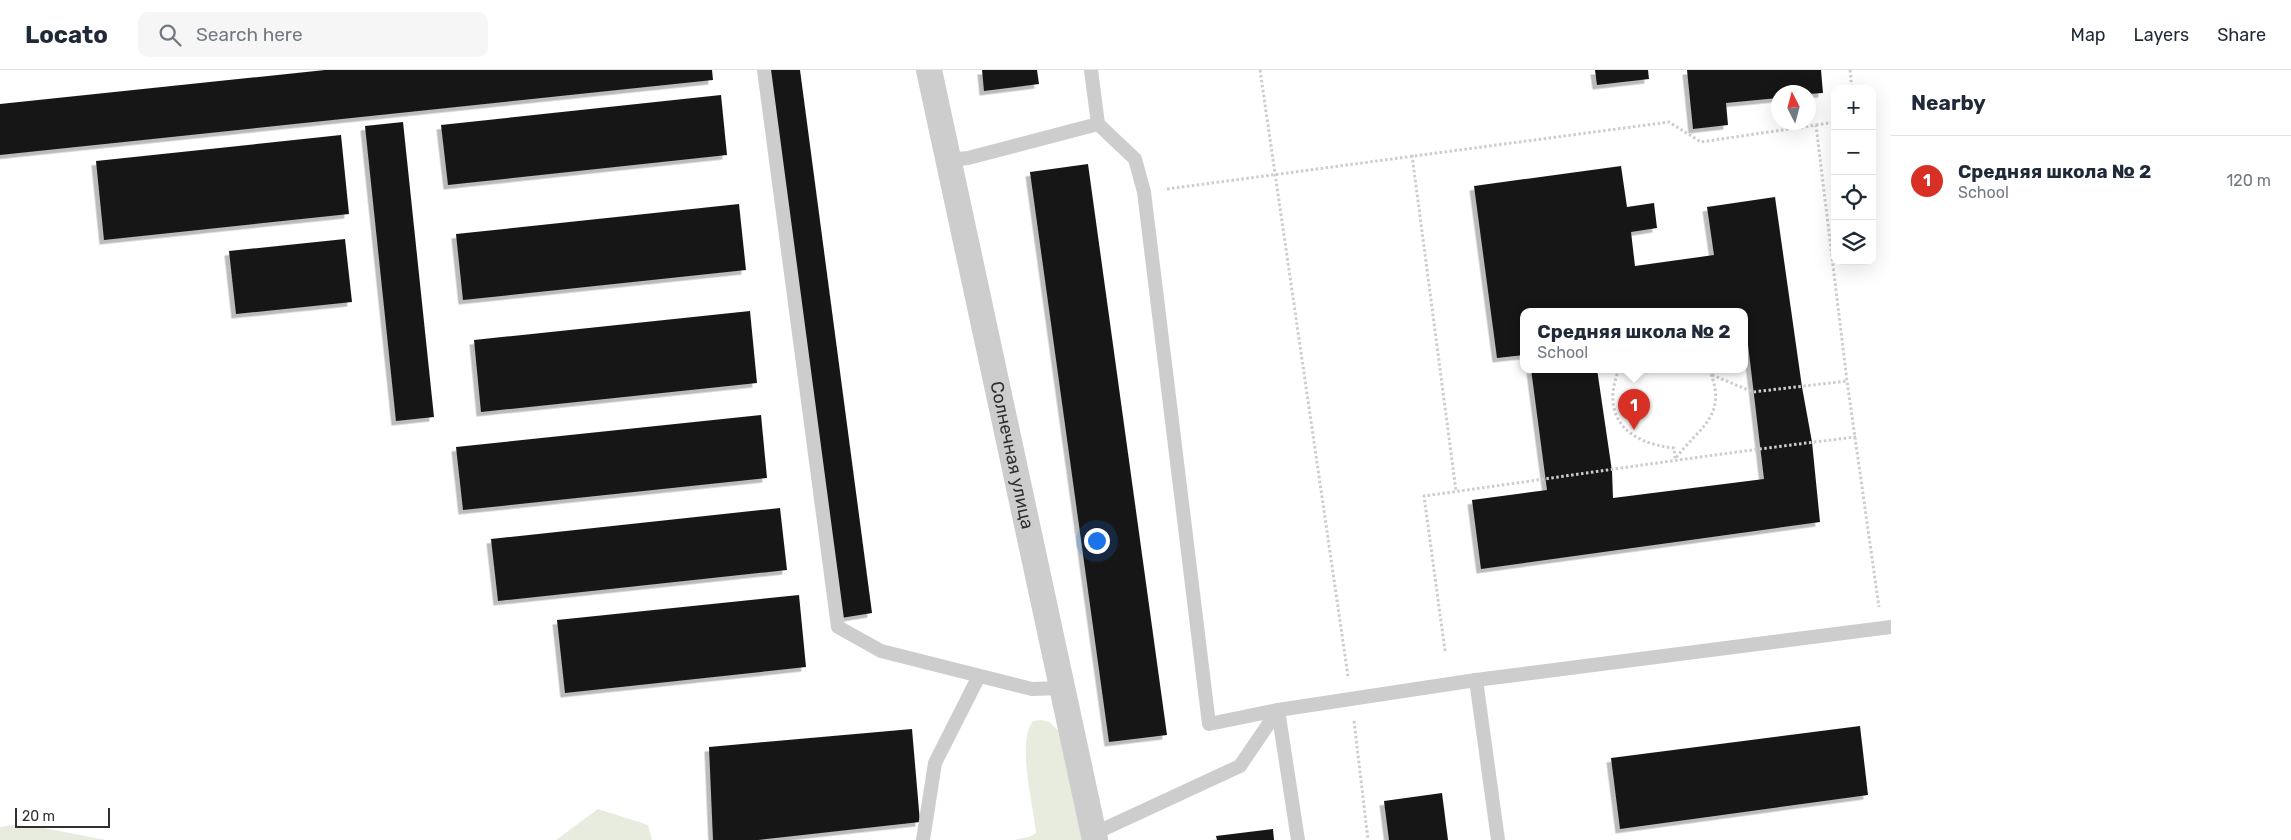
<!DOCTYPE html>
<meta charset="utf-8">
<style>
body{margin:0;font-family:Rubik,sans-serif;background:#f6f6f7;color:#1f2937}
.controls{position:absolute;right:15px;top:15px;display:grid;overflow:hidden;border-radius:10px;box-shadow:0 5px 20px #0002}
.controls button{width:45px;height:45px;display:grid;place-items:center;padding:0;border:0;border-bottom:1px solid #e0e1e3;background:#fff;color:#1f2937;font:25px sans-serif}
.compass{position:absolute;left:1771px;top:15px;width:45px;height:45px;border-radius:50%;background:#fff;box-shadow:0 5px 20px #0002;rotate:354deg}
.scale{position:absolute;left:15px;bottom:12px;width:95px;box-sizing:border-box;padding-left:5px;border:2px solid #303030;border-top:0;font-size:14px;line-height:18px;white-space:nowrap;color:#303030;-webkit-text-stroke:4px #fff;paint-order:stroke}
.you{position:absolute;left:1096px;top:470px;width:18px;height:18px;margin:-12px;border:4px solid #fff;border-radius:50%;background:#1a73e8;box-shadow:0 0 0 8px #1a73e833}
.badge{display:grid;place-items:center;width:32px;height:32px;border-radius:50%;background:#d93025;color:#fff;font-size:16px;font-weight:700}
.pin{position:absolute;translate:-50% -41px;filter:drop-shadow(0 1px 2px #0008)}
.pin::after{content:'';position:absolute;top:26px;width:18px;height:15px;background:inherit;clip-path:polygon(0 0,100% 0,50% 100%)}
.popup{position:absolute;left:1520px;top:238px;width:228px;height:65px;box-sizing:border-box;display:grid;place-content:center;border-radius:10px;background:#fff;filter:drop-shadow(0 1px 4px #0005);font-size:16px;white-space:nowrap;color:#747a83}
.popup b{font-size:19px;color:#1f2937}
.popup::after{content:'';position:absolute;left:50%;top:100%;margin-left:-10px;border:10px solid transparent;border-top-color:#fff}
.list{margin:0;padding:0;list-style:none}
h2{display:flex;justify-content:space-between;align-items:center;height:65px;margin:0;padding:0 20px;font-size:21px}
h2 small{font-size:16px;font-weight:400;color:#747a83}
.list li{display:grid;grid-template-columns:32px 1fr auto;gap:15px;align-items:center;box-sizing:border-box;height:90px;padding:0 20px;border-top:1px solid #e0e1e3}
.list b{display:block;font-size:19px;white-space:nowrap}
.list p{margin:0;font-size:16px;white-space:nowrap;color:#747a83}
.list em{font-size:16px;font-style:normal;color:#747a83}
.icon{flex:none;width:28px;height:28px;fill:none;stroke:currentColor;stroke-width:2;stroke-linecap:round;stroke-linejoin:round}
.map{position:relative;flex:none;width:1891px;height:770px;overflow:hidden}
header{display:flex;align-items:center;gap:30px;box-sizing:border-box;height:70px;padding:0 25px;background:#fff;border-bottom:1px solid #e0e1e3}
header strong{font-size:24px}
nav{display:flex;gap:28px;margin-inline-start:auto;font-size:18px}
.search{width:350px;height:45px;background:#f6f6f7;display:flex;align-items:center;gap:12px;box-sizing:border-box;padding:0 18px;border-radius:10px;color:#747a83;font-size:19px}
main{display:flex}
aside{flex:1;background:#fff}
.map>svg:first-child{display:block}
.green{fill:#e7ecdf}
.building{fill:#171717;filter:url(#shadow)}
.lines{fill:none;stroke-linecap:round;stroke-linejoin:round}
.path{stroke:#cdcdcd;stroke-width:3;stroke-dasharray:2.5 2.5;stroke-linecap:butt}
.service{stroke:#cdcdcd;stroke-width:14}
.minor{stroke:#cdcdcd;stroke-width:26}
.labels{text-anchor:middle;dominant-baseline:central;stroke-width:5;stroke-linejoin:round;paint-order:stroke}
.street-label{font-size:18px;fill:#303030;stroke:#fff}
</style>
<header>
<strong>Locato</strong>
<div class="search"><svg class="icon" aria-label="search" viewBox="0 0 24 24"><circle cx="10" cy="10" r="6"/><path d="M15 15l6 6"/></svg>Search here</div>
<nav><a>Map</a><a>Layers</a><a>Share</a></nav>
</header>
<main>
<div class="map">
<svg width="1891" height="770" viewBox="0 0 1891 770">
<defs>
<filter id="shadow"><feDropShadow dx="-4.5" dy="4.5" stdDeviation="0" flood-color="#0004"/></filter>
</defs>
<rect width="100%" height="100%" fill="#fff"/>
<!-- green -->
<g class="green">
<path d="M1041 650 1049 652 1063 665 1089 770H1014L1029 767 1036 763C1034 737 1016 672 1033 651Z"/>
<polygon points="598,739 648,755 652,770 556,770"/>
<polygon points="13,755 38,757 106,770 0,770 0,757"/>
</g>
<!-- building -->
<g class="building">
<polygon points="325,0 712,0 713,10 0,85 0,34"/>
<polygon points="769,0 800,0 872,543 841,548"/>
<polygon points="982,0 1037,0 1039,14 984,21"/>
<polygon points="1595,0 1648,0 1649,9 1597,15"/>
<polygon points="1687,0 1821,0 1823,23 1808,24 1808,22 1778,22 1778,28 1726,33 1728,55 1693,59"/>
<polygon points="721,25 727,85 448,115 441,55"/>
<polygon points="403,52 434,347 396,351 365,56"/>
<polygon points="341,65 349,144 104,170 96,91"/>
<polygon points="1088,94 1167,665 1109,672 1030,102"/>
<polygon points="1621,96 1627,137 1654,133 1657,158 1631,162 1635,196 1714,185 1707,137 1775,127 1802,317 1812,372 1820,452 1481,499 1472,430 1547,420 1531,299 1597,299 1612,401 1613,428 1764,409 1744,241 1524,241 1524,285 1497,288 1474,116"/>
<polygon points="739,134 746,200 463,230 456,164"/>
<polygon points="345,169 352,232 236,244 229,181"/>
<polygon points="750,241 757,313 481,342 474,270"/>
<polygon points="761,345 767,408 463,440 456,377"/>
<polygon points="780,438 787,500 498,531 491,469"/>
<polygon points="799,525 806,597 565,623 557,550"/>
<polygon points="1860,656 1868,725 1620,759 1611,688"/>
<polygon points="912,659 920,752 758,770 713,770 709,677"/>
<polygon points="1442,723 1448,770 1389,770 1384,731"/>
<polygon points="1273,759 1274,770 1217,770 1216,766"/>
</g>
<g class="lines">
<!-- path -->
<g class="path">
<polyline points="1260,0 1348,606"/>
<polyline points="1850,0 1852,19"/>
<polyline points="1816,55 1835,52"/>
<polyline points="1412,85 1456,421"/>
<polyline points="1167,119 1669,52 1701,72 1816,55 1847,311 1879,537"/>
<path d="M1619 299C1600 347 1627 373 1674 378L1675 389C1700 356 1729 346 1709 299"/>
<polyline points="1712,305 1753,322 1847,311"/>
<path d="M1445 581 1424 426C1568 406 1712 384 1856 367"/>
<polyline points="1354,651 1368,770"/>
</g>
<!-- service -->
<g class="service">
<polyline points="764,0 838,557 881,581 1032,619 1062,618"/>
<polyline points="1098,54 1135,89 1144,122 1209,654 1278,640 1298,770"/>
<polyline points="949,90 968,88 1098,54 1091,0"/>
<polyline points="1476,610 1498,770"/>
<polyline points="1093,764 1240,696 1278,640 1476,610 1891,557"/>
<polyline points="923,770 935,693 979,606"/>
</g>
<!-- minor -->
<path class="minor" id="s1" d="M929 0 1095 770"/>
</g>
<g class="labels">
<!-- street labels -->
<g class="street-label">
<text stroke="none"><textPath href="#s1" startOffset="394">Солнечная улица</textPath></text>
</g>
</g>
</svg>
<div class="controls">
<button>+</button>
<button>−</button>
<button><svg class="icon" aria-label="locate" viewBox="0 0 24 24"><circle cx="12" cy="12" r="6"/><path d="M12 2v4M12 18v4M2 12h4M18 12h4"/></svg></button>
<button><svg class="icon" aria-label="layers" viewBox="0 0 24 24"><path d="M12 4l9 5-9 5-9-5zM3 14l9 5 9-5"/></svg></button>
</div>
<svg class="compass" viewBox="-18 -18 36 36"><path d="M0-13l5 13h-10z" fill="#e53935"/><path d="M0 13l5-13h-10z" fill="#747a83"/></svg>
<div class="scale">20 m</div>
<div class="you"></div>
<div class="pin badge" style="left:1634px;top:360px">1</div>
<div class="popup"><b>Средняя школа № 2</b>School</div>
</div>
<aside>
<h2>Nearby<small></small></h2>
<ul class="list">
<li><span class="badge">1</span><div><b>Средняя школа № 2</b><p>School</p></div><em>120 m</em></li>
</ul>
</aside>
</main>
